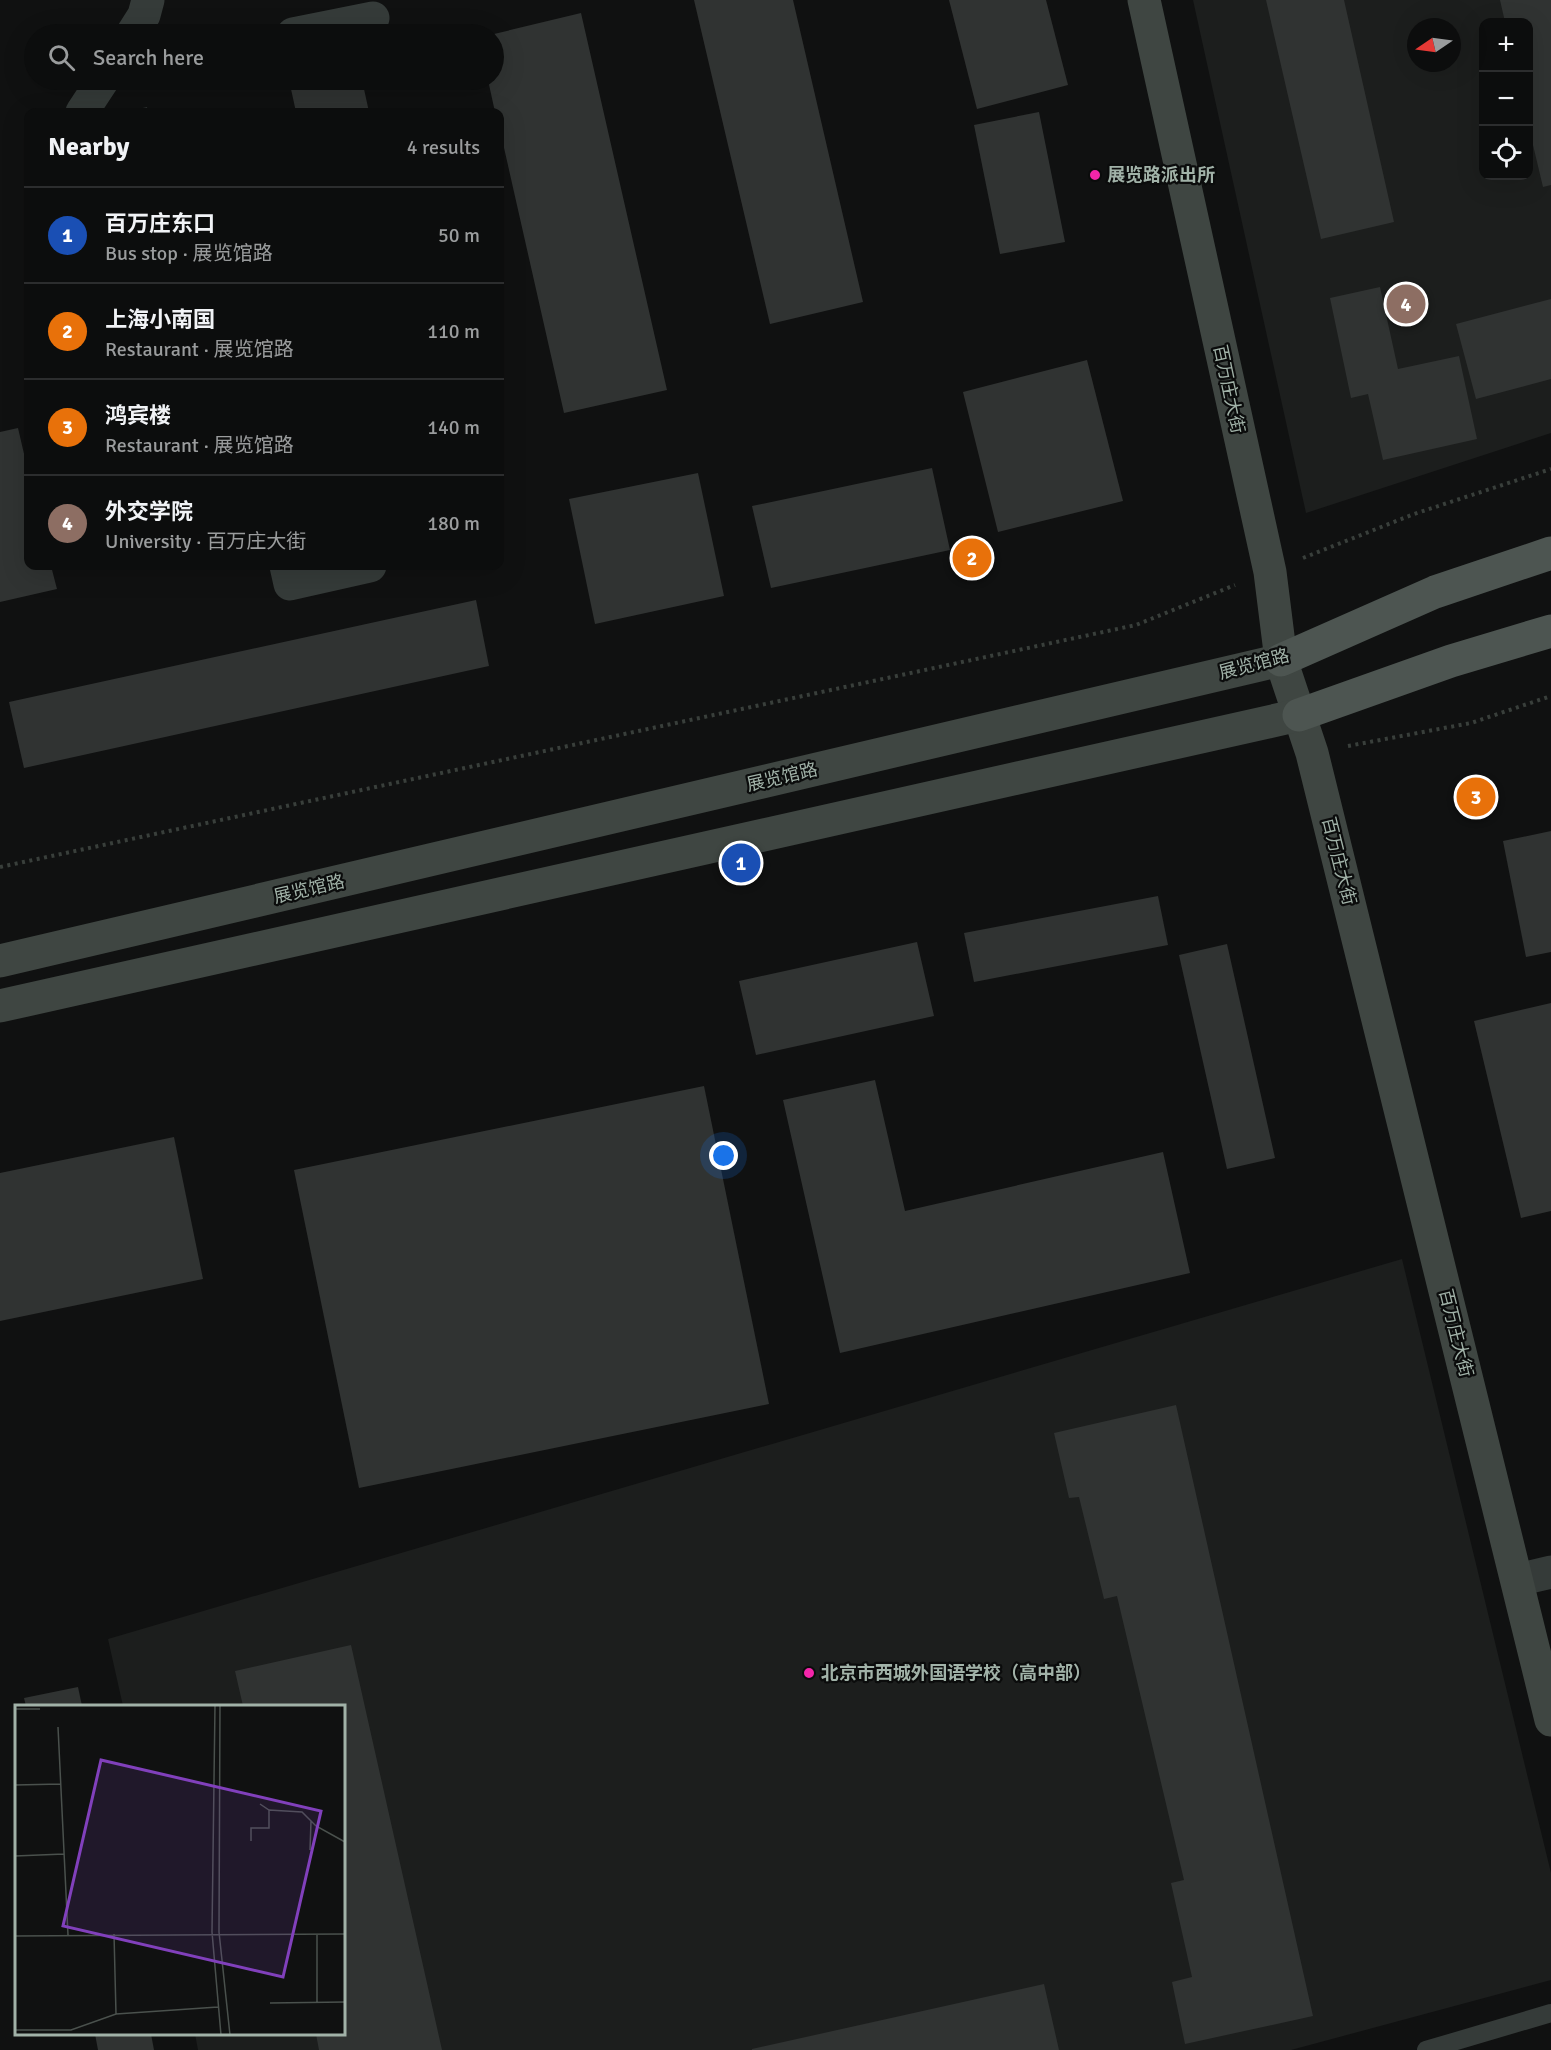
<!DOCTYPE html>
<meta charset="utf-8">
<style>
body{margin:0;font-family:Signika,"Noto Sans SC",sans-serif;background:#1a1b1b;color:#f1f3f6}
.controls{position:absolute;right:18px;top:18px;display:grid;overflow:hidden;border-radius:12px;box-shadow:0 6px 24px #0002}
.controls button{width:54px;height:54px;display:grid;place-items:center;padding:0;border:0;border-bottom:2px solid #2c2d2e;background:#0c0d0d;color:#f1f3f6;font:30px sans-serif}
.compass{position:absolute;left:1407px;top:18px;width:54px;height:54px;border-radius:50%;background:#0c0d0d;box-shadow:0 6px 24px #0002;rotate:257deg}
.you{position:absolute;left:724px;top:1156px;width:21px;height:21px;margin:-15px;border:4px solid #fff;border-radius:50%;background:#1a73e8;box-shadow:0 0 0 9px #1a73e833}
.badge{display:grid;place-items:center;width:39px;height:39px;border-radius:50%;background:#7c3aed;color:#fff;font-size:20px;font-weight:700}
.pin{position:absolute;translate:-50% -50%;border:3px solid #fff;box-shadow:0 2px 6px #0006}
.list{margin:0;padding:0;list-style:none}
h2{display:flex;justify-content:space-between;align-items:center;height:78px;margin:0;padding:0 24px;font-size:26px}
h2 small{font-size:20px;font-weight:400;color:#9a9c9d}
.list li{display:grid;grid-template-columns:39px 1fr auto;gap:18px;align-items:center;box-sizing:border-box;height:96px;padding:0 24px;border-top:2px solid #2c2d2e}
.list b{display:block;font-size:22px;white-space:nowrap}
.list p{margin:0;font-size:20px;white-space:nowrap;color:#9a9c9d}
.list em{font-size:20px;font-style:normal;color:#9a9c9d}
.icon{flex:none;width:33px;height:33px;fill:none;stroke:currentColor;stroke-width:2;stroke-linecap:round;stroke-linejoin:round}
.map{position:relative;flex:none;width:1551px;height:2050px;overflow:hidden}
.search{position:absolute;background:#0c0d0d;box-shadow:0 6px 24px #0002;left:24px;top:24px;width:480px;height:66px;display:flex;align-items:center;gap:15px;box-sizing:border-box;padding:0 21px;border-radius:33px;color:#9a9c9d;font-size:22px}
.panel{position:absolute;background:#0c0d0d;box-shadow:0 6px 24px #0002;left:24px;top:108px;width:480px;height:462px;border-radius:12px}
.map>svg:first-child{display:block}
.built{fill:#1c1e1d;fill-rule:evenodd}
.building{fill:#303332}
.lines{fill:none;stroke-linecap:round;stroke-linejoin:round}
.path{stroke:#393f3b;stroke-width:4;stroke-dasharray:3 4.5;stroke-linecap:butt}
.service{stroke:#353b39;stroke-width:18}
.minor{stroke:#353b39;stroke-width:33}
.secondary{stroke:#3f4642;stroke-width:33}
.primary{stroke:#4d5551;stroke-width:33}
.poi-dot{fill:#f425aa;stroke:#0b0c0c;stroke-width:2}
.labels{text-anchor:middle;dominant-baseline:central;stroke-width:4.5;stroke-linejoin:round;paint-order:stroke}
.poi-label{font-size:18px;font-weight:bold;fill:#a1b2a8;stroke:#0b0c0c;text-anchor:start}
.street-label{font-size:18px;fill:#a1b2a8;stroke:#0b0c0c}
.inset-road{fill:none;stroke:#4a514d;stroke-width:1.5}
.view{fill:#8140bc;fill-opacity:0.15;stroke:#8140bc;stroke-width:3}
.inset-edge{fill:none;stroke:#a1b2a8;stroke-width:3}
</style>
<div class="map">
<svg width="1551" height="2050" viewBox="0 0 1551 2050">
<rect width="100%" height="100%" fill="#101111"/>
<!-- built -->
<g class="built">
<path d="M1193 0H1551V433L1306 513ZM1484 22H1528V176H1484ZM1416 27H1452V63H1416Z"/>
<polygon points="1402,1259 1551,1873 1551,1980 1291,2050 198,2050 195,2034 344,2034 344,1706 123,1706 108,1639"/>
</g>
<!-- building -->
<g class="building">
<polygon points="694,0 793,0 863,302 770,324"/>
<polygon points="949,0 1046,0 1068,85 977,109"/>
<polygon points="1266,0 1344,0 1394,222 1321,239"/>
<polygon points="1500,0 1551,0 1551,185 1543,187 1528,124 1528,22 1505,22"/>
<polygon points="581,13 667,390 564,413 500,130 500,112 495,112 488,80 494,80 494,34"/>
<polygon points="289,80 362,80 369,112 296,112"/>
<polygon points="147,107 148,112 126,112"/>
<polygon points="1039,112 1065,242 1000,254 974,125"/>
<polygon points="1380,287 1398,369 1459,356 1477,439 1383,460 1368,394 1351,398 1330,298"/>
<polygon points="1551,299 1551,379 1476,399 1456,324"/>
<polygon points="1087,360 1123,501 998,532 963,392"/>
<polygon points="18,428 28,471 28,566 51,566 57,589 0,602 0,432"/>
<polygon points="932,468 950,550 771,588 752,506"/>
<polygon points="698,473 724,596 595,624 569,499"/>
<polygon points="476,600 489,666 24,768 9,702"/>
<polygon points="1551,831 1551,952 1526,957 1503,841"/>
<polygon points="1158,896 1168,945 974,982 964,933"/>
<polygon points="917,942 934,1016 756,1055 739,981"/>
<polygon points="1227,944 1275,1158 1227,1169 1179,955"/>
<polygon points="1551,1003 1551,1211 1521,1218 1474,1021"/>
<polygon points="875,1080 905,1211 1163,1152 1190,1273 840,1353 783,1100"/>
<polygon points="704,1086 769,1404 359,1488 294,1170"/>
<polygon points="174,1137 203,1279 0,1321 0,1173"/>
<polygon points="1176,1405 1313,2016 1185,2044 1172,1982 1192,1977 1171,1883 1184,1880 1117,1596 1104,1599 1079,1497 1069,1498 1054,1433"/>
<polygon points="351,1645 442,2050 319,2050 316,2034 344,2034 344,1706 243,1706 235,1671"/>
<polygon points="78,1687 82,1706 26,1706 24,1698"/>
<polygon points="1044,1984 1059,2050 752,2050 752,2049"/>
<polygon points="95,2034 151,2034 154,2050 98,2050"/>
</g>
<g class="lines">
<!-- path -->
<g class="path">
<polyline points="1303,558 1414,514 1551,469"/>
<polyline points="1348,746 1471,723 1551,696"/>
<polyline points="0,867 1136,625 1235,585"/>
</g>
<!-- service -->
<polyline class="service" points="1426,2050 1551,2013"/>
<!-- minor -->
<g class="minor">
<polyline points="132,34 144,15 148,0"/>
<polyline points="293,34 373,18"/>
<polyline points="82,112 103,80"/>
<polyline points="286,566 290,584 370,566"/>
<polyline points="1517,1580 1551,1572"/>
</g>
<!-- secondary -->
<g class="secondary">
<polyline points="1144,0 1270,572 1281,660 1312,753 1551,1720"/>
<polyline points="0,961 1281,660"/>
<polyline points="0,1006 1299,715"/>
</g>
<!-- primary -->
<g class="primary">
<polyline points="1281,660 1435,592 1551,553"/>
<polyline points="1299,715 1451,661 1551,631"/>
</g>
</g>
<!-- markers -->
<g class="poi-dot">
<circle cx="1095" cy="175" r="6"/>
<circle cx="809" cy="1673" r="6"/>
</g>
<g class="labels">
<!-- poi labels -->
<g class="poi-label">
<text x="1107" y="175">展览路派出所</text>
<text x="821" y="1673">北京市西城外国语学校（高中部）</text>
</g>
<!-- street labels -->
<g class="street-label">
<text transform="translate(1229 389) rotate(78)">百万庄大街</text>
<text transform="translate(1254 664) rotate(-15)">展览馆路</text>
<text transform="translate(782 777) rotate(-13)">展览馆路</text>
<text transform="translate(1339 861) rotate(76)">百万庄大街</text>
<text transform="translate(309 889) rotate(-13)">展览馆路</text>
<text transform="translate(1456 1333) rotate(76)">百万庄大街</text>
</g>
</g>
<!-- overview -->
<g transform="translate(15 1705)">
<rect width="330" height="330" fill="#101111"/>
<path class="inset-road" d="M200 0 197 227 206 330M205 0 204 227 215 330M0 4H25M43 22 53 230M0 80 46 79M245 99 254 105 287 107 301 121 330 137M236 136V123H254V105M295 145 296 116M0 151 49 149M99 229 101 309M302 229V298M0 231 330 229M255 298 330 297M0 325H56L101 309 203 302"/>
<path class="view" d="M86 55 306 106 268 272 48 221Z"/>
<rect width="330" height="330" class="inset-edge"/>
</g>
</svg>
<div class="controls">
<button>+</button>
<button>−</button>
<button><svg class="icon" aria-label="locate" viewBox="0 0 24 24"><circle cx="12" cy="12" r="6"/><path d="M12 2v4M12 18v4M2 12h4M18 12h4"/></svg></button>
</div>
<svg class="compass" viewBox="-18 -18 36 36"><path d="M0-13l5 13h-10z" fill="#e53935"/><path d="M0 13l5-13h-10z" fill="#9a9c9d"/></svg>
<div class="you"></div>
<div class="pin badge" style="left:741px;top:863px;background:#1a4fb4">1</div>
<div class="pin badge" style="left:972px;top:558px;background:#e8710a">2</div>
<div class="pin badge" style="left:1476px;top:797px;background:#e8710a">3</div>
<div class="pin badge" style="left:1406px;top:304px;background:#8d6e63">4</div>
<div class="search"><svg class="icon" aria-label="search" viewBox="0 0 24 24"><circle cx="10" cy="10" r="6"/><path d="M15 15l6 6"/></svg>Search here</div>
<section class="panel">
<h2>Nearby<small>4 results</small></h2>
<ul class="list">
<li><span class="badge" style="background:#1a4fb4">1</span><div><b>百万庄东口</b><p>Bus stop · 展览馆路</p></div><em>50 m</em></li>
<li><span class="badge" style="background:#e8710a">2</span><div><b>上海小南国</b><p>Restaurant · 展览馆路</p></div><em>110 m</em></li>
<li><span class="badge" style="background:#e8710a">3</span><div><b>鸿宾楼</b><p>Restaurant · 展览馆路</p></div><em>140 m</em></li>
<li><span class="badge" style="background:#8d6e63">4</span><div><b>外交学院</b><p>University · 百万庄大街</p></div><em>180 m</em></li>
</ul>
</section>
</div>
